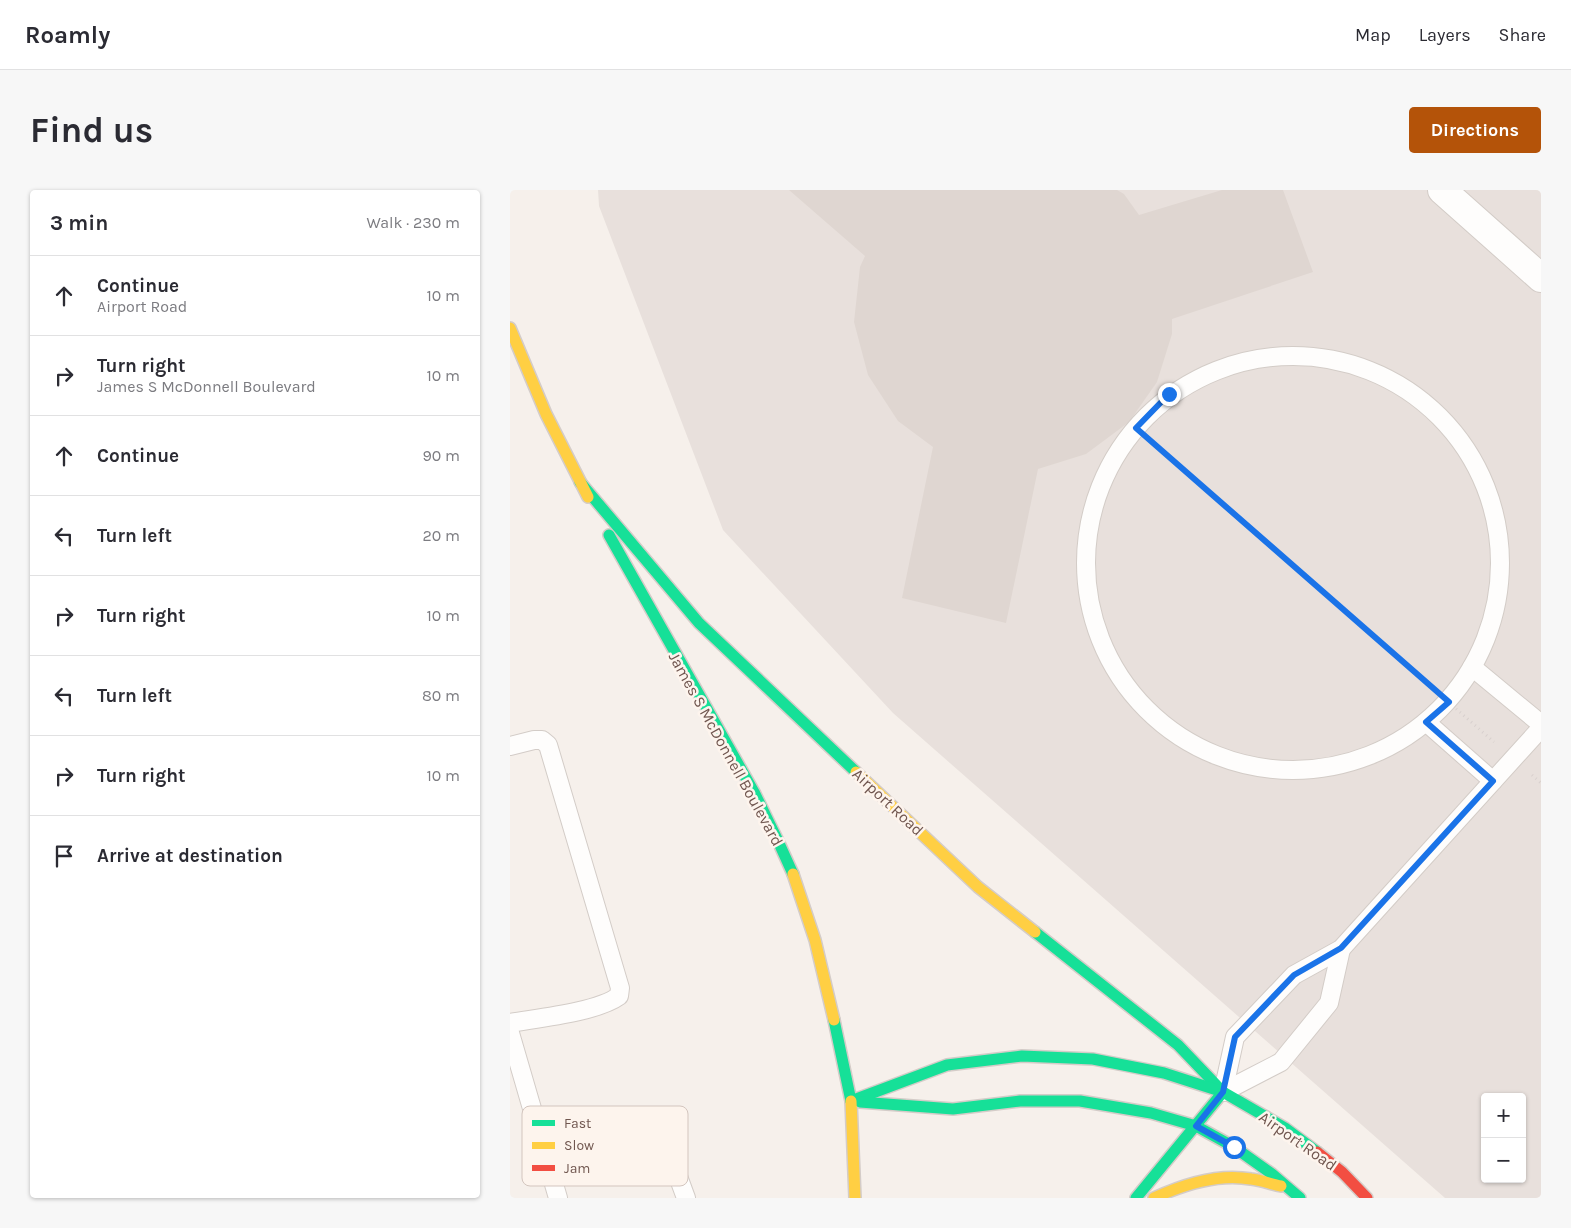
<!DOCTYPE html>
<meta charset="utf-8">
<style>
body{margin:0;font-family:Karla,sans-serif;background:#f7f7f7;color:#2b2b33}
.controls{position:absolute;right:15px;bottom:15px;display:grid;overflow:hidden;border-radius:5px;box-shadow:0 1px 4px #0004}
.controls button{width:45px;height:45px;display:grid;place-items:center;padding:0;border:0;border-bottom:1px solid #e1e1e2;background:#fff;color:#2b2b33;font:25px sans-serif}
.stop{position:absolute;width:15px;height:15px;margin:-11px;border:4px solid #1a73e8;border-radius:50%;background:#fff}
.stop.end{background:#1a73e8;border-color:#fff;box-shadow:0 1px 5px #0008}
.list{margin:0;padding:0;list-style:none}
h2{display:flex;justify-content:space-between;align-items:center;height:65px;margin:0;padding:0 20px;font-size:21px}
h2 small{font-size:16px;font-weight:400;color:#7c7c81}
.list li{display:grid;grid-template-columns:32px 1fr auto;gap:15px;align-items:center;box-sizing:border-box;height:80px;padding:0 20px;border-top:1px solid #e1e1e2}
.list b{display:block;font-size:19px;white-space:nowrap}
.list p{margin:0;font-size:16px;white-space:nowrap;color:#7c7c81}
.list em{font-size:16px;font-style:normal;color:#7c7c81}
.icon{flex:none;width:28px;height:28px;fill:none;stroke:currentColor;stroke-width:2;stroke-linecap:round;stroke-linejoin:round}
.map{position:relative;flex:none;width:1031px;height:1008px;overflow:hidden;border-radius:5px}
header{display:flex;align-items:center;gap:30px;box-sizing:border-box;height:70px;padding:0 25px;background:#fff;border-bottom:1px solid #e1e1e2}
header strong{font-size:24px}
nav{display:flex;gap:28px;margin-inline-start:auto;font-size:18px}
.intro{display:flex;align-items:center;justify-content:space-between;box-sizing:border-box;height:120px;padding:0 30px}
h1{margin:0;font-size:35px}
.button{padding:12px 22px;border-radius:5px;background:#b45309;color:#fff;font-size:18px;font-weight:700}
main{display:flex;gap:30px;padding:0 30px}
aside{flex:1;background:#fff;border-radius:5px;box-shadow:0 1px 4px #0004}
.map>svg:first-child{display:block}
.industrial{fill:#e8e0dc;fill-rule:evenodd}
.building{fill:#dfd6d1}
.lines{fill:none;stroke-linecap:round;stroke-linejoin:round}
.lane-casing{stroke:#d3ccc7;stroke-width:20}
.street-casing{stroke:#d3ccc7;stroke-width:30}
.fast-casing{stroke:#d4ccc8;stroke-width:14}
.slow-casing{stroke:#d4ccc8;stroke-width:14}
.jam-casing{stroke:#d4ccc8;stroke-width:14}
.path{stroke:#d8d0ce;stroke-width:3;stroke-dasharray:1 4;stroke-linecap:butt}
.lane{stroke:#fefdfc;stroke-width:18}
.street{stroke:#fefdfc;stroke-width:28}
.fast{stroke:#16e098;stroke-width:11}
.slow{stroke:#ffcf43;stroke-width:11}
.jam{stroke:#f24e42;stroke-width:11}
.route{stroke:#1a73e8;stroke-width:6}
.labels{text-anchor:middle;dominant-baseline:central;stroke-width:5;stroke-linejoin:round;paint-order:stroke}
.street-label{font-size:16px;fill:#70564f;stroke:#fdf4ed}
.key{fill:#fdf4ed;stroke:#d3c5be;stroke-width:1}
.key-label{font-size:14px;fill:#70564f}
</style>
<header>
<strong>Roamly</strong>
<nav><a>Map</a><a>Layers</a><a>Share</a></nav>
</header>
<div class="intro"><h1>Find us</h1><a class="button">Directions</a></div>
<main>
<aside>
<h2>3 min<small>Walk · 230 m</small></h2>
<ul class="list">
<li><svg class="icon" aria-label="ahead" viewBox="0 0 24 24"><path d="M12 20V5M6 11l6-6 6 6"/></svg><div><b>Continue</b><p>Airport Road</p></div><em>10 m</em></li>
<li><svg class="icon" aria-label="right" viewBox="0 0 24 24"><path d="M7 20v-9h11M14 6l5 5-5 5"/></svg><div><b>Turn right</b><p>James S McDonnell Boulevard</p></div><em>10 m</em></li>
<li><svg class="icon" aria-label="ahead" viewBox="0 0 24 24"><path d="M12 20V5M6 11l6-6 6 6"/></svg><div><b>Continue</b></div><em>90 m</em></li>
<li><svg class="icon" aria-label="left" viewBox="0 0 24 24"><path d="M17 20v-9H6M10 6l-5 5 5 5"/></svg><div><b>Turn left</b></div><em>20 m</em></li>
<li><svg class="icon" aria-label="right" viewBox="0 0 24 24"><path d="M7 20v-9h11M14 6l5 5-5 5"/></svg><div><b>Turn right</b></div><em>10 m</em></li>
<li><svg class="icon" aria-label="left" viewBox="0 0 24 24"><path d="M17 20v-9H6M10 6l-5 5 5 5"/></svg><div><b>Turn left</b></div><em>80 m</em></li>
<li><svg class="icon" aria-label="right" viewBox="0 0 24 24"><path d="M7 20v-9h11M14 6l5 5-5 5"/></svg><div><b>Turn right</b></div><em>10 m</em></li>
<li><svg class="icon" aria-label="arrive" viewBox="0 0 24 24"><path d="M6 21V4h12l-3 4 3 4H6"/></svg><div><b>Arrive at destination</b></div></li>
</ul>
</aside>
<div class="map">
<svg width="1031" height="1008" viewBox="0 0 1031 1008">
<rect width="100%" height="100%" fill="#f6f0eb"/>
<!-- industrial -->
<path class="industrial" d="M88 0H1031V1008H935L383 523 213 340 89 16ZM975 907H1012V989H975Z"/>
<!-- building -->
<polygon class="building" points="279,0 607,0 614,4 629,25 712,0 773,0 803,82 662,129 662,144 647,192 619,232 576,264 528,279 496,433 392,408 423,257 388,231 358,185 344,132 350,77 355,66"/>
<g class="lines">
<!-- lane casing -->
<g class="lane-casing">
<g id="lane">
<circle cx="783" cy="373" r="207"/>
<polyline points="962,477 1031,534"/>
<polyline points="916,532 983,591"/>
<path d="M0 556 24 550H32L38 555 110 798 109 806C87 822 29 828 0 833"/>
<polyline points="0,843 48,1008"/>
<polyline points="713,902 725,847 784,785 831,759 1031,538"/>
<polyline points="713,902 771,872 819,813 831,759"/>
<polyline points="36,968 148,932 176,1008"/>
</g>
</g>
<!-- street casing -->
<g class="street-casing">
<polyline id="street" points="932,0 1031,88"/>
</g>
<!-- fast casing -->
<g class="fast-casing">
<g id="fast">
<polyline points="70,292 189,433 346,582"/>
<polyline points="99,345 245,604 268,651 283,684"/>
<polyline points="525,742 668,855 713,902"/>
<polyline points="324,830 341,911"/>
<polyline points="341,911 437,875 512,866 583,869 654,883 713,902 775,938 807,962"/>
<polyline points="350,912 443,919 510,911 570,911 641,923 686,936 724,957 762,984 790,1008"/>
<polyline points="626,1008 713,902"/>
</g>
</g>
<!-- slow casing -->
<g class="slow-casing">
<g id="slow">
<polyline points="0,138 36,224 78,307"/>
<polyline points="346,582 468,697 525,742"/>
<polyline points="283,684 305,750 324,830"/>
<polyline points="341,911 345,1008"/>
<path d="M644 1008C674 994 708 983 741 989 751 990 761 994 771 996"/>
</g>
</g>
<!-- jam casing -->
<g class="jam-casing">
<polyline id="jam" points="807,962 832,982 857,1008"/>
</g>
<!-- path -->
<g class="path">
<polyline points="619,232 984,552"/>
<polyline points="1022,585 1031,593"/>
</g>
<!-- lane -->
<use href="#lane" class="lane"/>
<!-- street -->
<use href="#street" class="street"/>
<!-- fast -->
<use href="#fast" class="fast"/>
<!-- slow -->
<use href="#slow" class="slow"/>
<!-- jam -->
<use href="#jam" class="jam"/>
</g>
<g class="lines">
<!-- route -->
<polyline class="route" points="659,204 626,238 939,512 916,532 983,591 831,758 784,785 725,847 713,902 686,936 724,957"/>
</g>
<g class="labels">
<!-- street labels -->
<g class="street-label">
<text transform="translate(216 559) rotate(61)">James S McDonnell Boulevard</text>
<text transform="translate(378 612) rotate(43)">Airport Road</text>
<text transform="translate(788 951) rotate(35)">Airport Road</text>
</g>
</g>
<!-- legend -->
<rect x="12" y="916" width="166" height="80" rx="8" class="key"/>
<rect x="22" y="930" width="23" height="6" fill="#16e098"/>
<rect x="22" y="952" width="23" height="7" fill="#ffcf43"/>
<rect x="22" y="975" width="23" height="6" fill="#f24e42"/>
<g class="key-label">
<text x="54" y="938">Fast</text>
<text x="54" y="960">Slow</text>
<text x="54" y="983">Jam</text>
</g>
</svg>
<div class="controls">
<button>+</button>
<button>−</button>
</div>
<div class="stop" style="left:724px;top:957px"></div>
<div class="stop end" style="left:659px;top:204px"></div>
</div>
</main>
